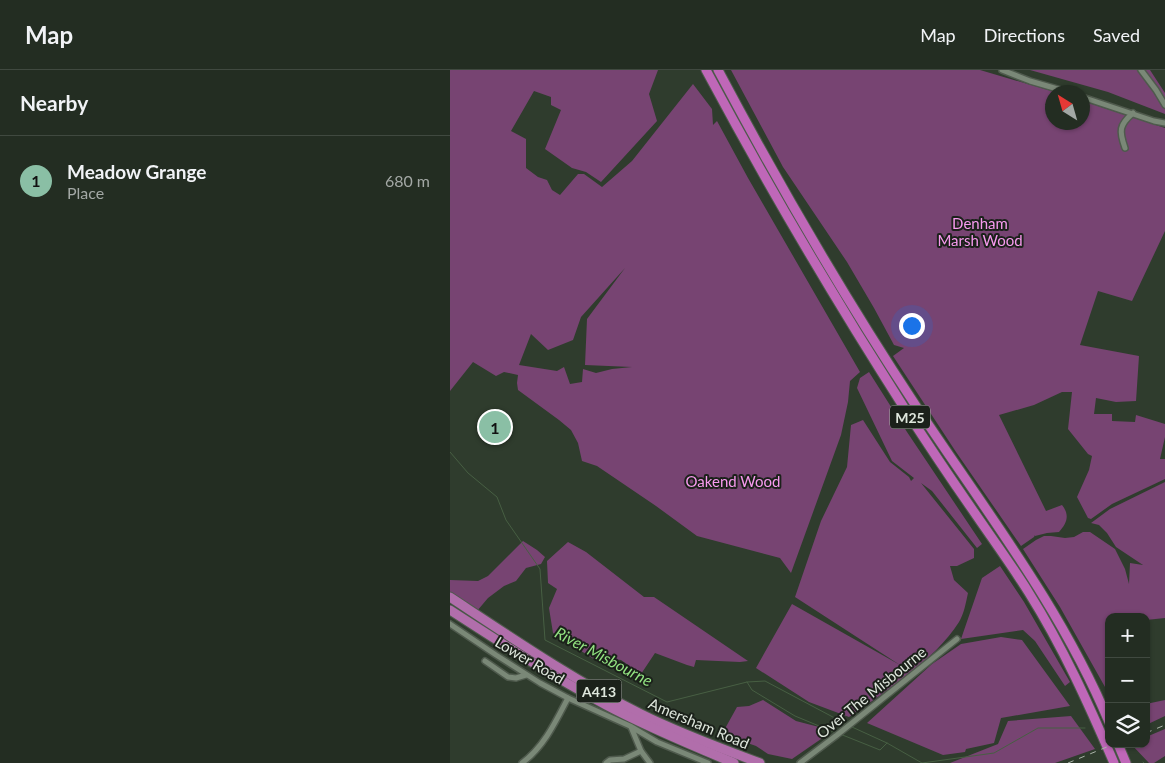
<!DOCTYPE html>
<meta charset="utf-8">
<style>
body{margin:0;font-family:Lato,sans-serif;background:#2f392f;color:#f1f3f6}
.controls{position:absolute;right:15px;bottom:15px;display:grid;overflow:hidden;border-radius:10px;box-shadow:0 1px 4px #0004}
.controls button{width:45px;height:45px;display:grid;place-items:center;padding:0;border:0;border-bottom:1px solid #404940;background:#232d22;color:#f1f3f6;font:25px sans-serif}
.compass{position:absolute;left:595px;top:15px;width:45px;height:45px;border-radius:50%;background:#232d22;box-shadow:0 1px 4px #0004;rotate:323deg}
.you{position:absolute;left:461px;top:255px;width:18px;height:18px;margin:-12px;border:4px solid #fff;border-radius:50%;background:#1a73e8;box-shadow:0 0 0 8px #1a73e833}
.badge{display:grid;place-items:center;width:32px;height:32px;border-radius:50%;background:#8abfa5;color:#111;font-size:16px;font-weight:700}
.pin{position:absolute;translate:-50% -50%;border:2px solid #fff;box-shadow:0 1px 5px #0006}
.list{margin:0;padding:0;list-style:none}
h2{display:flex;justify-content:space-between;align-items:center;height:65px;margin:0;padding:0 20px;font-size:21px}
h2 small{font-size:16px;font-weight:400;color:#a3a8a5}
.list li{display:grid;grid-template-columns:32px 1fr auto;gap:15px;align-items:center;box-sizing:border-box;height:90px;padding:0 20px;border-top:1px solid #404940}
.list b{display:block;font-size:19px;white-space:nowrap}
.list p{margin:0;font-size:16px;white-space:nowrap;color:#a3a8a5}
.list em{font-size:16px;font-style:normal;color:#a3a8a5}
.icon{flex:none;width:28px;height:28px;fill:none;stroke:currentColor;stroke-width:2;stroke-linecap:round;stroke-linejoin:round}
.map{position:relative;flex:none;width:715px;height:693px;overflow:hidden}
header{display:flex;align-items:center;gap:30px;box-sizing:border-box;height:70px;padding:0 25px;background:#232d22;border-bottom:1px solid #404940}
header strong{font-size:24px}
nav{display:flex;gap:28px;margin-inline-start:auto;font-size:18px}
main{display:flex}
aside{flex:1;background:#232d22}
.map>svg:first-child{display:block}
.green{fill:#774472;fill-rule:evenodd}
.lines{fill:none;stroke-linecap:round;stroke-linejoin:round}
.stream{stroke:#475f43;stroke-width:1}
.minor-casing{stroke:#4f5a4d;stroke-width:8}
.trunk-casing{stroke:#4f5a4d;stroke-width:11}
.motorway-casing{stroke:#4f5a4d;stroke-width:11}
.minor{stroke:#7a8877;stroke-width:5}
.trunk{stroke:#b16eab;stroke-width:9}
.motorway{stroke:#bf67b8;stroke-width:9}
.rail{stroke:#acb5aa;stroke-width:1;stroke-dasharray:6 6;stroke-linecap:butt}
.labels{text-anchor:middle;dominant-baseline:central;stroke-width:4;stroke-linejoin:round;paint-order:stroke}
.shield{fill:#1b211a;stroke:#a4aba2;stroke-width:1}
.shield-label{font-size:14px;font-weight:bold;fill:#dee6dc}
.park-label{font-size:15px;fill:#f79aee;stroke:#1b211a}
.street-label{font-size:15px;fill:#dee6dc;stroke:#1b211a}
.water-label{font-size:16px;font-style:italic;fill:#92e281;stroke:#1b211a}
</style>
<header>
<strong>Map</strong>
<nav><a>Map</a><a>Directions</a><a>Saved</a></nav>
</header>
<main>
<aside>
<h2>Nearby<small></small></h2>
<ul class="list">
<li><span class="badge">1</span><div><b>Meadow Grange</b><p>Place</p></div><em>680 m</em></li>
</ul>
</aside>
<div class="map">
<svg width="715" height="693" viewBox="0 0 715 693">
<rect width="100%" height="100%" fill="#2f3c2d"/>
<!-- green -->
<g class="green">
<path d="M0 0H208L199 24 207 51 151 112 136 102 122 98 95 79 111 40 101 35V27L84 21 61 61 76 69V98L88 107 97 110 102 120 110 125 128 104H134L152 117 182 91 243 14 262 39 263 55 267 51 298 108 410 302 400 311 398 332 391 365 341 503 330 488 247 466 206 436 147 396 132 391 128 373 121 360 109 350 68 320 67 313 68 305 54 302 46 306 23 292 0 321ZM175 198 137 249 135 295 182 297 162 299 146 303 133 299 132 312 120 314 114 297 107 301 69 295 81 264 98 280 123 270 131 247Z"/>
<path d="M281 0H530L605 22H602V52H632L633 31 715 58V161L682 231 648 221 630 275 689 286 686 331 666 332 646 328 644 344H662V351L685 352 686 345 715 354V367L710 389H715V409L662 434 641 449 638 448 627 427 639 400 642 386 638 384 618 359 622 322H612L584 335 549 345 596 441 612 435C620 445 617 453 609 462L597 463 585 466V465L584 467 571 476 506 382 443 286 454 278 444 275 424 238 397 192 333 97Z"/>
<polygon points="580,0 700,0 715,23 715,44 658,22"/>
<path d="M419 302 457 362 532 474 527 478 482 421 471 413 524 479V488L507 496H500L504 510 518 523C516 532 514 544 509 552 484 591 436 621 399 647L359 632 306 598 342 534 450 595 345 527 371 451 397 397 401 355 413 350 440 392 459 407 461 411 464 408 442 391 407 318 410 308Z"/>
<polygon points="715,412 715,548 696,550 696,547 659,547 659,613 655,617 610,537 573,479 586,470 594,466 601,466 615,468 624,467 633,462 640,462 665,479 675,499 679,514 680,493 693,495 666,477 657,463 649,455 641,453 660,439"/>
<polygon points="73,471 87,480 95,487 91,494 76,498 66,511 54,516 38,528 27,541 0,522 0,510 28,511 38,506"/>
<polygon points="118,472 136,482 194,527 204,527 298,591 290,592 246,590 244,597 237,595 205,583 191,604 171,590 162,589 150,593 103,563 99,538 107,519 98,513 97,491"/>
<polygon points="550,496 574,532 620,612 615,616 585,571 573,560 511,569 532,508"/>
<polygon points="551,567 572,570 620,636 551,648 544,673 516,679 515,682 493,685 417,653 482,594 511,574"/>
<polygon points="313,630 346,651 369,657 371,669 342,689 318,684 306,676 272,664 287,637 299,636"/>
<polygon points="715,630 715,646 696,655 696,634"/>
<polygon points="621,646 645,679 605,693 500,693 548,674 558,651"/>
<polygon points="715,659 715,686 704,693 699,693 681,674 696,674 696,667"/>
</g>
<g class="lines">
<!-- stream -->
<g class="stream">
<polyline points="0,382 18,403 47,427 56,450 90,499 95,570 217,632 297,612 315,611 396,654"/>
<polyline points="297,612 302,620 345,646 386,663"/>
<polyline points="402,657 437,673 472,693 544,683 588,658 635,658"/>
<polyline points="390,664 430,680 437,673"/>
<polyline points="693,692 694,693"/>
</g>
<!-- minor casing -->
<g class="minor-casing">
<g id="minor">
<polyline points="552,0 580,11 618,22"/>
<polyline points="691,0 706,20 715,35"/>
<polyline points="632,27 704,51 715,53"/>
<path d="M675 78C669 61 669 55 683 43"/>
<polyline points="0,554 46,585 90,613 118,628 180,656 207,672 258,693"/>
<polyline points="35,591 58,607 66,608 76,605"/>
<polyline points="181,657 191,681 200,693"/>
<path d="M72 693C94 677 106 651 118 628"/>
<polyline points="156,693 160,690 174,689 191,681"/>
<polyline points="350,693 387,665 507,569"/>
</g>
</g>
<!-- trunk casing -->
<g class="trunk-casing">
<g id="trunk">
<path d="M0 527C62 568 125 611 191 644 229 663 270 678 310 693"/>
<path d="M0 540C51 573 102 606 156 635 197 657 241 675 284 693"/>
</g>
</g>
<!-- motorway casing -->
<g class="motorway-casing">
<g id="motorway">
<path d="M256 0C318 116 384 228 455 339 477 373 499 406 522 439 541 467 561 494 579 523 613 577 639 635 664 693"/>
<path d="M268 0C329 115 394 227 466 336 534 439 611 537 659 652"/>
<polyline points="668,674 676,693"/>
</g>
</g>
<!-- minor -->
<use href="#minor" class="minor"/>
<!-- trunk -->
<use href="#trunk" class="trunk"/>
<!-- motorway -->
<use href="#motorway" class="motorway"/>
<!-- rail -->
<g class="rail">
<polyline points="696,663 715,655"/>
<polyline points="618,693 664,674"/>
</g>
</g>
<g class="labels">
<!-- shield labels -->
<g class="shield">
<rect x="440" y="335.5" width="40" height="23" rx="4"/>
<rect x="126.5" y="609.5" width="45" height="23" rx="4"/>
</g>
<g class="shield-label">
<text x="460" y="347">M25</text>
<text x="149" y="621">A413</text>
</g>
<!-- park labels -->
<g class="park-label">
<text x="530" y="153">Denham<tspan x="530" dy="17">Marsh Wood</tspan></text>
<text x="283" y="411">Oakend Wood</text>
</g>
<!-- street labels -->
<g class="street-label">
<text transform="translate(80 590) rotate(31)">Lower Road</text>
<text transform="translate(421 622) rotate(-39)">Over The Misbourne</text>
<text transform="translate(249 653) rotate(23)">Amersham Road</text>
</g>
<!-- water labels -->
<g class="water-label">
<text transform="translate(154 586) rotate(28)">River Misbourne</text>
</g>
</g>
</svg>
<div class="controls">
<button>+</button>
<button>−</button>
<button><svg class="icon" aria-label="layers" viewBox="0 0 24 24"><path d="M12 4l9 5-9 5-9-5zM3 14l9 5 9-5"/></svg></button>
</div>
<svg class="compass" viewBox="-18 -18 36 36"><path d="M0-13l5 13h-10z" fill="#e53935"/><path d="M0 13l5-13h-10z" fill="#a3a8a5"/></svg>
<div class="you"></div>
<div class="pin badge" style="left:45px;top:357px">1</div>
</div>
</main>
